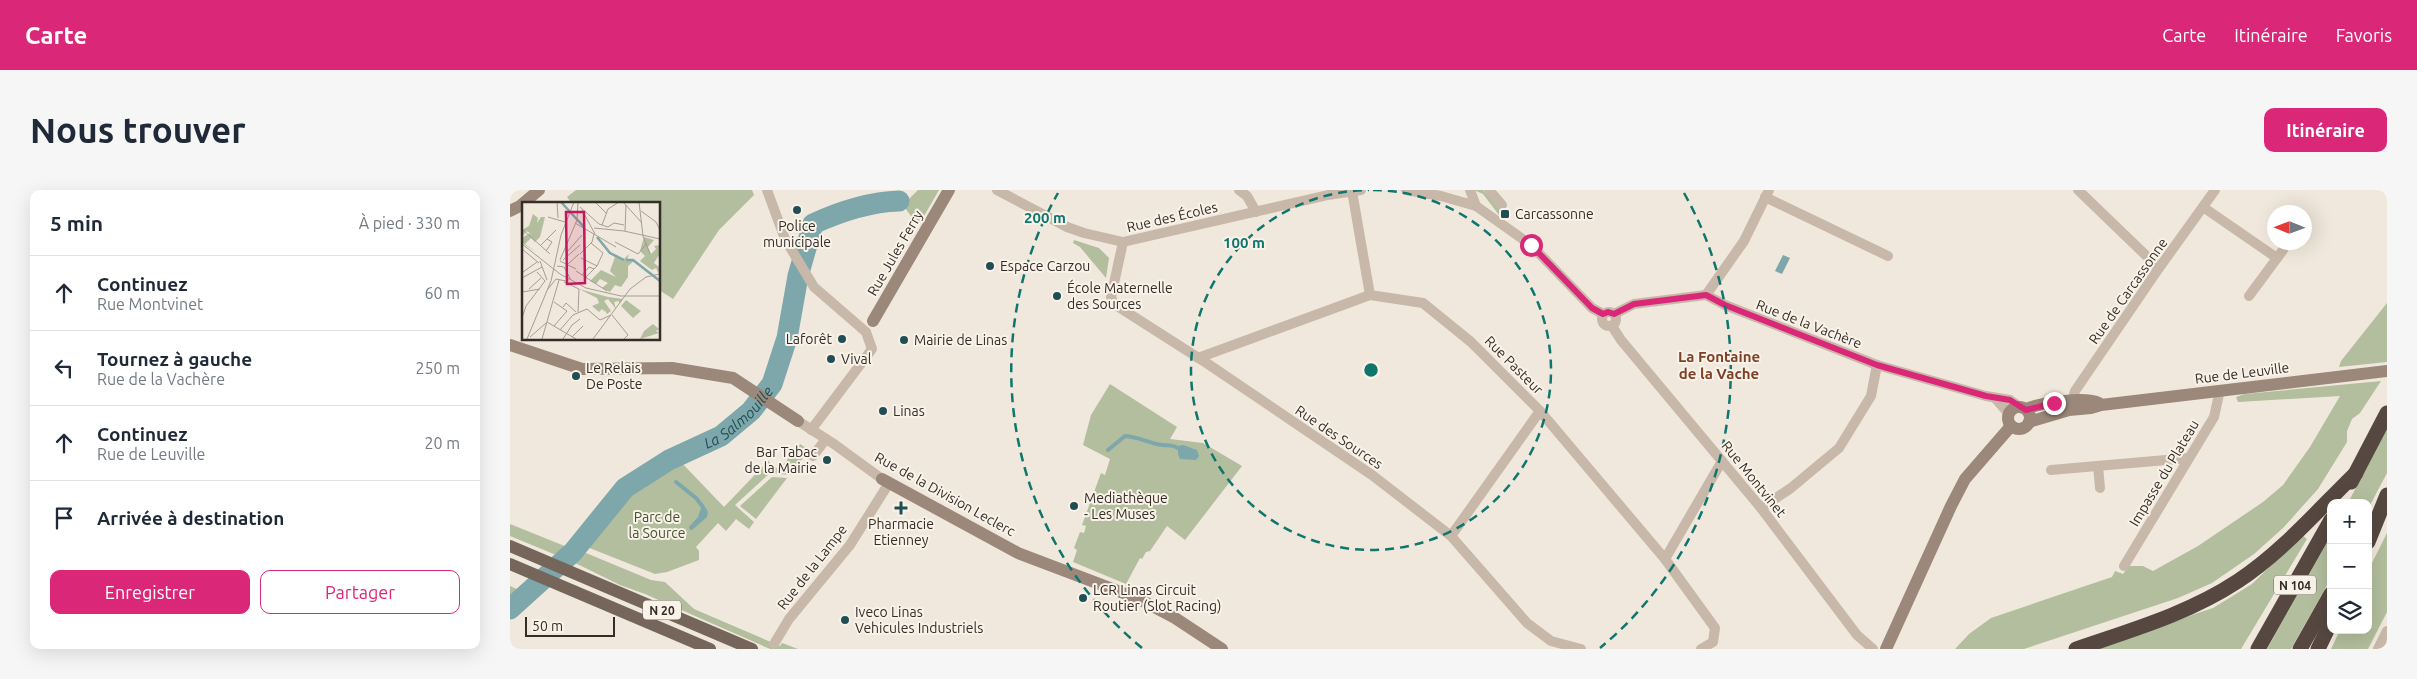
<!DOCTYPE html>
<html lang="fr">
<meta charset="utf-8">
<style>
body{margin:0;font-family:Ubuntu,sans-serif;background:#f6f6f7;color:#1f2937}
.controls{position:absolute;right:15px;bottom:15px;display:grid;overflow:hidden;border-radius:10px;box-shadow:0 5px 20px #0002}
.controls button{width:45px;height:45px;display:grid;place-items:center;padding:0;border:0;border-bottom:1px solid #e0e1e3;background:#fff;color:#1f2937;font:25px sans-serif}
.compass{position:absolute;left:1757px;top:15px;width:45px;height:45px;border-radius:50%;background:#fff;box-shadow:0 5px 20px #0002;rotate:271deg}
.scale{position:absolute;left:15px;bottom:12px;width:90px;box-sizing:border-box;padding-left:5px;border:2px solid #352d28;border-top:0;font-size:14px;line-height:18px;white-space:nowrap;color:#352d28;-webkit-text-stroke:4px #f8f2e8;paint-order:stroke}
.stop{position:absolute;width:15px;height:15px;margin:-11px;border:4px solid #db2777;border-radius:50%;background:#fff}
.stop.end{background:#db2777;border-color:#fff;box-shadow:0 1px 5px #0008}
.list{margin:0;padding:0;list-style:none}
h2{display:flex;justify-content:space-between;align-items:center;height:65px;margin:0;padding:0 20px;font-size:21px}
h2 small{font-size:16px;font-weight:400;color:#747a83}
.list li{display:grid;grid-template-columns:32px 1fr auto;gap:15px;align-items:center;box-sizing:border-box;height:75px;padding:0 20px;border-top:1px solid #e0e1e3}
.list b{display:block;font-size:19px;white-space:nowrap}
.list p{margin:0;font-size:16px;white-space:nowrap;color:#747a83}
.list em{font-size:16px;font-style:normal;color:#747a83}
.actions{display:flex;gap:10px;padding:15px 20px}
.actions a{flex:1;padding:11px 0;border:1px solid #db2777;border-radius:10px;text-align:center;font-size:18px;color:#db2777}
.actions .main{background:#db2777;color:#fff}
.icon{flex:none;width:28px;height:28px;fill:none;stroke:currentColor;stroke-width:2;stroke-linecap:round;stroke-linejoin:round}
.map{position:relative;flex:none;width:1877px;height:459px;overflow:hidden;border-radius:10px}
header{display:flex;align-items:center;gap:30px;box-sizing:border-box;height:70px;padding:0 25px;background:#db2777;color:#fff}
header strong{font-size:24px}
nav{display:flex;gap:28px;margin-inline-start:auto;font-size:18px}
.intro{display:flex;align-items:center;justify-content:space-between;box-sizing:border-box;height:120px;padding:0 30px}
h1{margin:0;font-size:35px}
.button{padding:12px 22px;border-radius:10px;background:#db2777;color:#fff;font-size:18px;font-weight:700}
main{display:flex;gap:30px;padding:0 30px}
aside{flex:1;background:#fff;border-radius:10px;box-shadow:0 5px 20px #0002}
.map>svg:first-child{display:block}
.green{fill:#b2be9d}
.water{fill:#7da7ab}
.lines{fill:none;stroke-linecap:round;stroke-linejoin:round}
.stream{stroke:#7da7ab;stroke-width:4}
.river{stroke:#7da7ab;stroke-width:21}
.street{stroke:#c8b8a9;stroke-width:10}
.secondary{stroke:#9b887b;stroke-width:12}
.primary{stroke:#76655b;stroke-width:12}
.highway{stroke:#564840;stroke-width:15}
.route{stroke:#db2777;stroke-width:6}
.ring{fill:none;stroke:#0f766e;stroke-width:2.5;stroke-dasharray:9 6}
.poi-dot{fill:#214e54;stroke:#f8f2e8;stroke-width:2}
.labels{text-anchor:middle;dominant-baseline:central;stroke-width:4;stroke-linejoin:round;paint-order:stroke}
.shield{fill:#f8f2e8;stroke:#706862;stroke-width:1}
.shield-label{font-size:12px;font-weight:bold;fill:#352d28}
.poi-label{font-size:14px;fill:#352d28;stroke:#f8f2e8;text-anchor:start}
.street-label{font-size:14px;fill:#352d28;stroke:#f8f2e8}
.park-label{font-size:14px;fill:#43522e;stroke:#f8f2e8}
.neighbourhood-label{font-size:15px;font-weight:bold;fill:#7f4027;stroke:#f8f2e8}
.water-label{font-size:15px;font-style:italic;fill:#214e54;stroke:#f8f2e8}
.inset-river{fill:none;stroke:#7da7ab;stroke-width:2.5}
.inset-road{fill:none;stroke:#a59d94;stroke-width:1}
.view{fill:#c2185b;fill-opacity:0.15;stroke:#c2185b;stroke-width:2.5}
.inset-edge{fill:none;stroke:#352d28;stroke-width:2.5}
.centre{fill:#0f766e;stroke:#f8f2e8;stroke-width:2.5}
.ring-label{font-size:15px;text-anchor:middle;font-weight:bold;fill:#0f766e;stroke:#f8f2e8;stroke-width:4;stroke-linejoin:round;paint-order:stroke}
</style>
<header>
<strong>Carte</strong>
<nav><a>Carte</a><a>Itinéraire</a><a>Favoris</a></nav>
</header>
<div class="intro"><h1>Nous trouver</h1><a class="button">Itinéraire</a></div>
<main>
<aside>
<h2>5 min<small>À pied · 330 m</small></h2>
<ul class="list">
<li><svg class="icon" aria-label="ahead" viewBox="0 0 24 24"><path d="M12 20V5M6 11l6-6 6 6"/></svg><div><b>Continuez</b><p>Rue Montvinet</p></div><em>60 m</em></li>
<li><svg class="icon" aria-label="left" viewBox="0 0 24 24"><path d="M17 20v-9H6M10 6l-5 5 5 5"/></svg><div><b>Tournez à gauche</b><p>Rue de la Vachère</p></div><em>250 m</em></li>
<li><svg class="icon" aria-label="ahead" viewBox="0 0 24 24"><path d="M12 20V5M6 11l6-6 6 6"/></svg><div><b>Continuez</b><p>Rue de Leuville</p></div><em>20 m</em></li>
<li><svg class="icon" aria-label="arrive" viewBox="0 0 24 24"><path d="M6 21V4h12l-3 4 3 4H6"/></svg><div><b>Arrivée à destination</b></div></li>
</ul>
<div class="actions"><a class="main">Enregistrer</a><a>Partager</a></div>
</aside>
<div class="map">
<svg width="1877" height="459" viewBox="0 0 1877 459">
<rect width="100%" height="100%" fill="#f0e8dc"/>
<!-- green -->
<g class="green">
<polygon points="66,0 242,0 244,5 209,40 163,109 149,100 149,14 62,14 57,7"/>
<polygon points="408,0 429,0 410,33 403,29 393,15"/>
<polygon points="964,0 973,0 992,22 989,25 973,4"/>
<polygon points="564,50 589,58 599,68 596,88 570,57 563,53"/>
<polygon points="1877,113 1877,172 1829,177 1831,171"/>
<polygon points="1871,191 1850,223 1842,229 1837,241 1837,252 1808,299 1773,338 1744,364 1702,393 1668,408 1514,459 1445,459 1459,444 1481,428 1602,387 1605,381 1613,384 1619,376 1633,376 1643,381 1688,356 1753,312 1773,295 1800,257 1830,206 1728,212 1726,207 1735,204"/>
<polygon points="600,194 667,237 660,249 693,253 732,276 675,350 657,336 640,361 636,362 632,369 630,368 616,394 563,372 567,360 564,358 570,342 574,343 576,336 572,335 591,283 595,285 600,269 573,255 581,225"/>
<polygon points="1877,237 1877,283 1858,319 1858,313 1838,313"/>
<polygon points="290,254 299,260 280,285 260,283 225,315 244,332 239,339 226,329 216,341 208,333 186,357 189,361 189,370 157,382 145,384 77,357 101,320 116,302 167,268 214,317 258,271 269,280"/>
<polygon points="262,287 277,288 246,329 230,316"/>
<polygon points="0,334 62,359 51,367 0,346"/>
<polygon points="1877,343 1877,422 1858,459 1821,459 1830,440 1858,440 1858,381"/>
<polygon points="1792,345 1797,349 1731,459 1580,459 1703,418 1742,394"/>
<polygon points="1821,345 1821,388 1781,459 1757,459"/>
<polygon points="76,363 141,390 155,392 184,419 270,456 272,453 288,459 260,459 135,404 110,395 61,371 64,366"/>
<polygon points="0,396 16,403 0,419"/>
</g>
<!-- water -->
<g class="water">
<polygon points="1273,65 1280,68 1272,84 1265,81"/>
<polygon points="673,255 687,260 689,266 686,270 670,269 668,264 668,256"/>
<polygon points="191,318 196,318 198,322 197,327 182,340 180,340 179,337 188,327"/>
</g>
<g class="lines">
<!-- stream -->
<g class="stream">
<path d="M598 260 615 246C629 247 639 253 652 255 659 256 661 254 668 258"/>
<polyline points="166,292 186,308 193,317"/>
</g>
<!-- river -->
<path class="river" id="s1" d="M0 419 63 362 115 298 159 270 211 246 241 221 262 194 277 148 288 86 303 34C329 22 360 12 389 11"/>
<!-- street -->
<g class="street">
<polyline points="257,0 275,49 304,97 356,142"/>
<polyline points="487,0 557,37 574,43 613,52 818,5 851,0"/>
<polyline points="729,0 737,6 746,22"/>
<polyline points="896,0 931,6 966,16"/>
<polyline points="960,0 966,16 1021,55 1082,118 1093,124"/>
<polyline points="979,0 992,15"/>
<polyline points="1568,0 1649,78"/>
<polyline points="842,1 860,105"/>
<polyline points="1255,7 1378,66"/>
<polyline points="1693,17 1767,68"/>
<polyline points="613,52 601,107 604,114 698,174 862,285 941,346 1017,433 1041,451 1071,459"/>
<polyline points="1196,105 1234,51 1259,0"/>
<polyline points="1739,106 1773,60"/>
<circle cx="1099" cy="129" r="7"/>
<polyline points="1104,124 1124,114 1196,105 1215,115 1367,175 1476,206 1500,210 1510,217"/>
<polyline points="1102,136 1111,150 1251,318 1347,445 1363,459"/>
<polyline points="688,168 860,105 913,113 961,152 1030,221 1155,369 1205,438 1203,452 1191,459"/>
<polyline points="1485,208 1499,224"/>
<polyline points="1560,217 1565,201 1649,78 1705,0"/>
<polyline points="288,231 324,254 372,289"/>
<polyline points="301,240 362,159 356,142"/>
<polyline points="303,266 316,249"/>
<polyline points="1588,276 1590,298"/>
<polyline points="1541,280 1679,268"/>
<polyline points="1251,318 1281,298 1329,258 1361,206 1367,175"/>
<polyline points="941,346 1030,221"/>
<polyline points="1155,369 1212,271"/>
<polyline points="1614,376 1704,227 1710,200"/>
<polyline points="264,454 279,429 340,355 379,293"/>
<polyline points="1868,459 1877,441"/>
</g>
<!-- secondary -->
<g class="secondary">
<polyline points="0,21 10,16 29,0"/>
<polyline points="363,131 439,0"/>
<polyline points="0,155 72,179 162,178 223,188 288,231"/>
<circle cx="1509" cy="228" r="11"/>
<path d="M1516 219C1530 213 1575 206 1589 213"/>
<polyline points="1519,232 1559,220 1581,218 1591,215 1877,181"/>
<polyline points="372,289 508,363 629,409 665,428 712,459"/>
<polyline points="1376,459 1441,316 1455,289 1501,236"/>
</g>
<!-- primary -->
<g class="primary">
<polyline points="0,356 242,459"/>
<polyline points="0,374 200,459"/>
</g>
<!-- highway -->
<g class="highway">
<polyline points="1841,292 1877,223"/>
<polyline points="1858,352 1877,305"/>
<path d="M1566 459C1621 440 1678 424 1728 391 1772 362 1808 320 1846 283"/>
<polyline points="1748,459 1821,330"/>
<polyline points="1790,459 1821,404"/>
<polyline points="1808,459 1821,432"/>
</g>
</g>
<g class="lines">
<!-- route -->
<polyline class="route" points="1021,55 1082,118 1093,124 1098,122 1104,124 1124,114 1196,105 1215,115 1367,175 1476,206 1500,210 1516,220 1544,213"/>
</g>
<!-- distance rings -->
<g class="ring">
<path d="M863 0A180 180 0 1 1 859 0"/>
<path d="M632 458A360 360 0 0 1 548 3M1174 3A360 360 0 0 1 1090 458"/>
</g>
<!-- markers -->
<g class="poi-dot">
<circle cx="287" cy="20" r="5"/>
<rect x="990" y="19" width="10" height="10" rx="2.5"/>
<circle cx="480" cy="76" r="5"/>
<circle cx="547" cy="106" r="5"/>
<circle cx="332" cy="149" r="5"/>
<circle cx="394" cy="150" r="5"/>
<circle cx="321" cy="169" r="5"/>
<circle cx="66" cy="186" r="5"/>
<circle cx="373" cy="221" r="5"/>
<circle cx="317" cy="270" r="5"/>
<circle cx="564" cy="316" r="5"/>
<path d="M388.5 310.5h5v5h5v5h-5v5h-5v-5h-5v-5h5z"/>
<circle cx="573" cy="408" r="5"/>
<circle cx="335" cy="430" r="5"/>
</g>
<g class="labels">
<!-- shield labels -->
<g class="shield">
<rect x="1764" y="385.5" width="42" height="19" rx="4"/>
<rect x="133" y="410.5" width="38" height="19" rx="4"/>
</g>
<g class="shield-label">
<text x="1785" y="395">N 104</text>
<text x="152" y="420">N 20</text>
</g>
<!-- poi labels -->
<g class="poi-label">
<text x="1005" y="24">Carcassonne</text>
<text x="287" y="36" text-anchor="middle">Police<tspan x="287" dy="16">municipale</tspan></text>
<text x="490" y="76">Espace Carzou</text>
<text x="557" y="98">École Maternelle<tspan x="557" dy="16">des Sources</tspan></text>
<text x="322" y="149" text-anchor="end">Laforêt</text>
<text x="404" y="150">Mairie de Linas</text>
<text x="331" y="169">Vival</text>
<text x="76" y="178">Le Relais<tspan x="76" dy="16">De Poste</tspan></text>
<text x="383" y="221">Linas</text>
<text x="307" y="262" text-anchor="end">Bar Tabac<tspan x="307" dy="16">de la Mairie</tspan></text>
<text x="574" y="308">Mediathèque<tspan x="574" dy="16">- Les Muses</tspan></text>
<text x="391" y="334" text-anchor="middle">Pharmacie<tspan x="391" dy="16">Etienney</tspan></text>
<text x="583" y="400">LCR Linas Circuit<tspan x="583" dy="16">Routier (Slot Racing)</tspan></text>
<text x="345" y="422">Iveco Linas<tspan x="345" dy="16">Vehicules Industriels</tspan></text>
</g>
<!-- street labels -->
<g class="street-label">
<text transform="translate(662 27) rotate(-13)">Rue des Écoles</text>
<text transform="translate(385 63) rotate(-60)">Rue Jules Ferry</text>
<text transform="translate(1618 101) rotate(-55)">Rue de Carcassonne</text>
<text transform="translate(1299 134) rotate(21)">Rue de la Vachère</text>
<text transform="translate(1004 175) rotate(45)">Rue Pasteur</text>
<text transform="translate(1732 183) rotate(-7)">Rue de Leuville</text>
<text transform="translate(829 247) rotate(34)">Rue des Sources</text>
<text transform="translate(1654 283) rotate(-59)">Impasse du Plateau</text>
<text transform="translate(1244 289) rotate(51)">Rue Montvinet</text>
<text transform="translate(435 304) rotate(29)">Rue de la Division Leclerc</text>
<text transform="translate(302 377) rotate(-52)">Rue de la Lampe</text>
</g>
<!-- park labels -->
<g class="park-label">
<text x="147" y="327">Parc de<tspan x="147" dy="16">la Source</tspan></text>
</g>
<!-- neighbourhood labels -->
<g class="neighbourhood-label">
<text x="1209" y="166">La Fontaine<tspan x="1209" dy="17">de la Vache</tspan></text>
</g>
<!-- water labels -->
<g class="water-label">
<text stroke="none"><textPath href="#s1" startOffset="302">La Salmouille</textPath></text>
</g>
</g>
<!-- overview -->
<g transform="translate(12 12)">
<rect width="138" height="138" fill="#f0e8dc"/>
<path d="M11 12 16 16 15 21 19 15H23L18 35 13 40 9 36 3 42 14 50 0 41V36L8 31 4 29 0 36V28L7 24ZM122 35 132 38 126 45 129 52 134 47 132 44 137 43V53L132 61 137 65V72L134 66 130 68 118 59 123 54 118 49ZM89 52 102 57 107 52 105 58 112 59 106 64V75L99 85 93 83 88 90 80 86 86 81 78 77 74 82 68 79 79 68 94 75 88 69 93 55ZM57 87 86 95 101 97 97 102V99L92 100 94 107 86 97 82 99 89 109 85 112 82 107 83 110 80 107 77 110 70 104 77 101 75 96ZM104 98 119 109 111 116 99 104ZM131 122 137 127 134 129 137 131 118 137 122 129Z" fill="#b2be9d"/>
<path class="inset-river" d="M39 0 62 25M75 35 88 51 102 58M104 58H111L138 79"/>
<path class="inset-road" d="M35 0 36 16M73 0 84 11M101 0 120 21M117 0 121 34 128 52M58 5 77 22 86 25M60 8 73 32M119 9 134 20 138 28M26 15 43 20M53 21 94 45M80 23 86 7 97 0M86 25 92 21 102 23M72 26 102 29 138 37M0 27 28 52M103 29 104 3M93 40 116 52 125 41M0 42 38 72 64 86 99 94H138M18 44 34 28M0 47 17 61M62 47 63 27M24 49 30 40 25 37M58 52 70 40 72 32M45 56V50L60 33M59 56 75 64M38 58 55 18 56 0M41 58 58 43M18 59 25 78M38 59 54 67M45 63 57 52M35 64 42 65 49 78M54 69 85 89M1 70 15 60M60 73 67 65 72 67M64 75 75 64 81 51 69 41M0 76 20 65M42 80 57 87M7 87 19 76M26 87 34 77 44 79M0 90 18 87M41 105 44 101 54 110M56 110 57 87M90 113 106 133 102 137M0 116 4 104 23 79 15 70M25 120 54 137M32 124 45 109 32 100M38 128 51 113 65 107 78 118 89 113M8 135 24 121M50 135 61 124M5 137 29 79 39 33 52 0M20 137 37 78M41 137 50 123 58 117M71 137 108 87 124 75 138 72"/>
<path class="view" d="M44 10H62L63 81 45 82Z"/>
<rect width="138" height="138" class="inset-edge"/>
</g>
<circle cx="861" cy="180" r="8" class="centre"/>
<g class="ring-label">
<text x="535" y="33">200 m</text>
<text x="734" y="58">100 m</text>
</g>
</svg>
<div class="controls">
<button>+</button>
<button>−</button>
<button><svg class="icon" aria-label="layers" viewBox="0 0 24 24"><path d="M12 4l9 5-9 5-9-5zM3 14l9 5 9-5"/></svg></button>
</div>
<svg class="compass" viewBox="-18 -18 36 36"><path d="M0-13l5 13h-10z" fill="#e53935"/><path d="M0 13l5-13h-10z" fill="#747a83"/></svg>
<div class="scale">50 m</div>
<div class="stop" style="left:1021px;top:55px"></div>
<div class="stop end" style="left:1544px;top:213px"></div>
</div>
</main>
